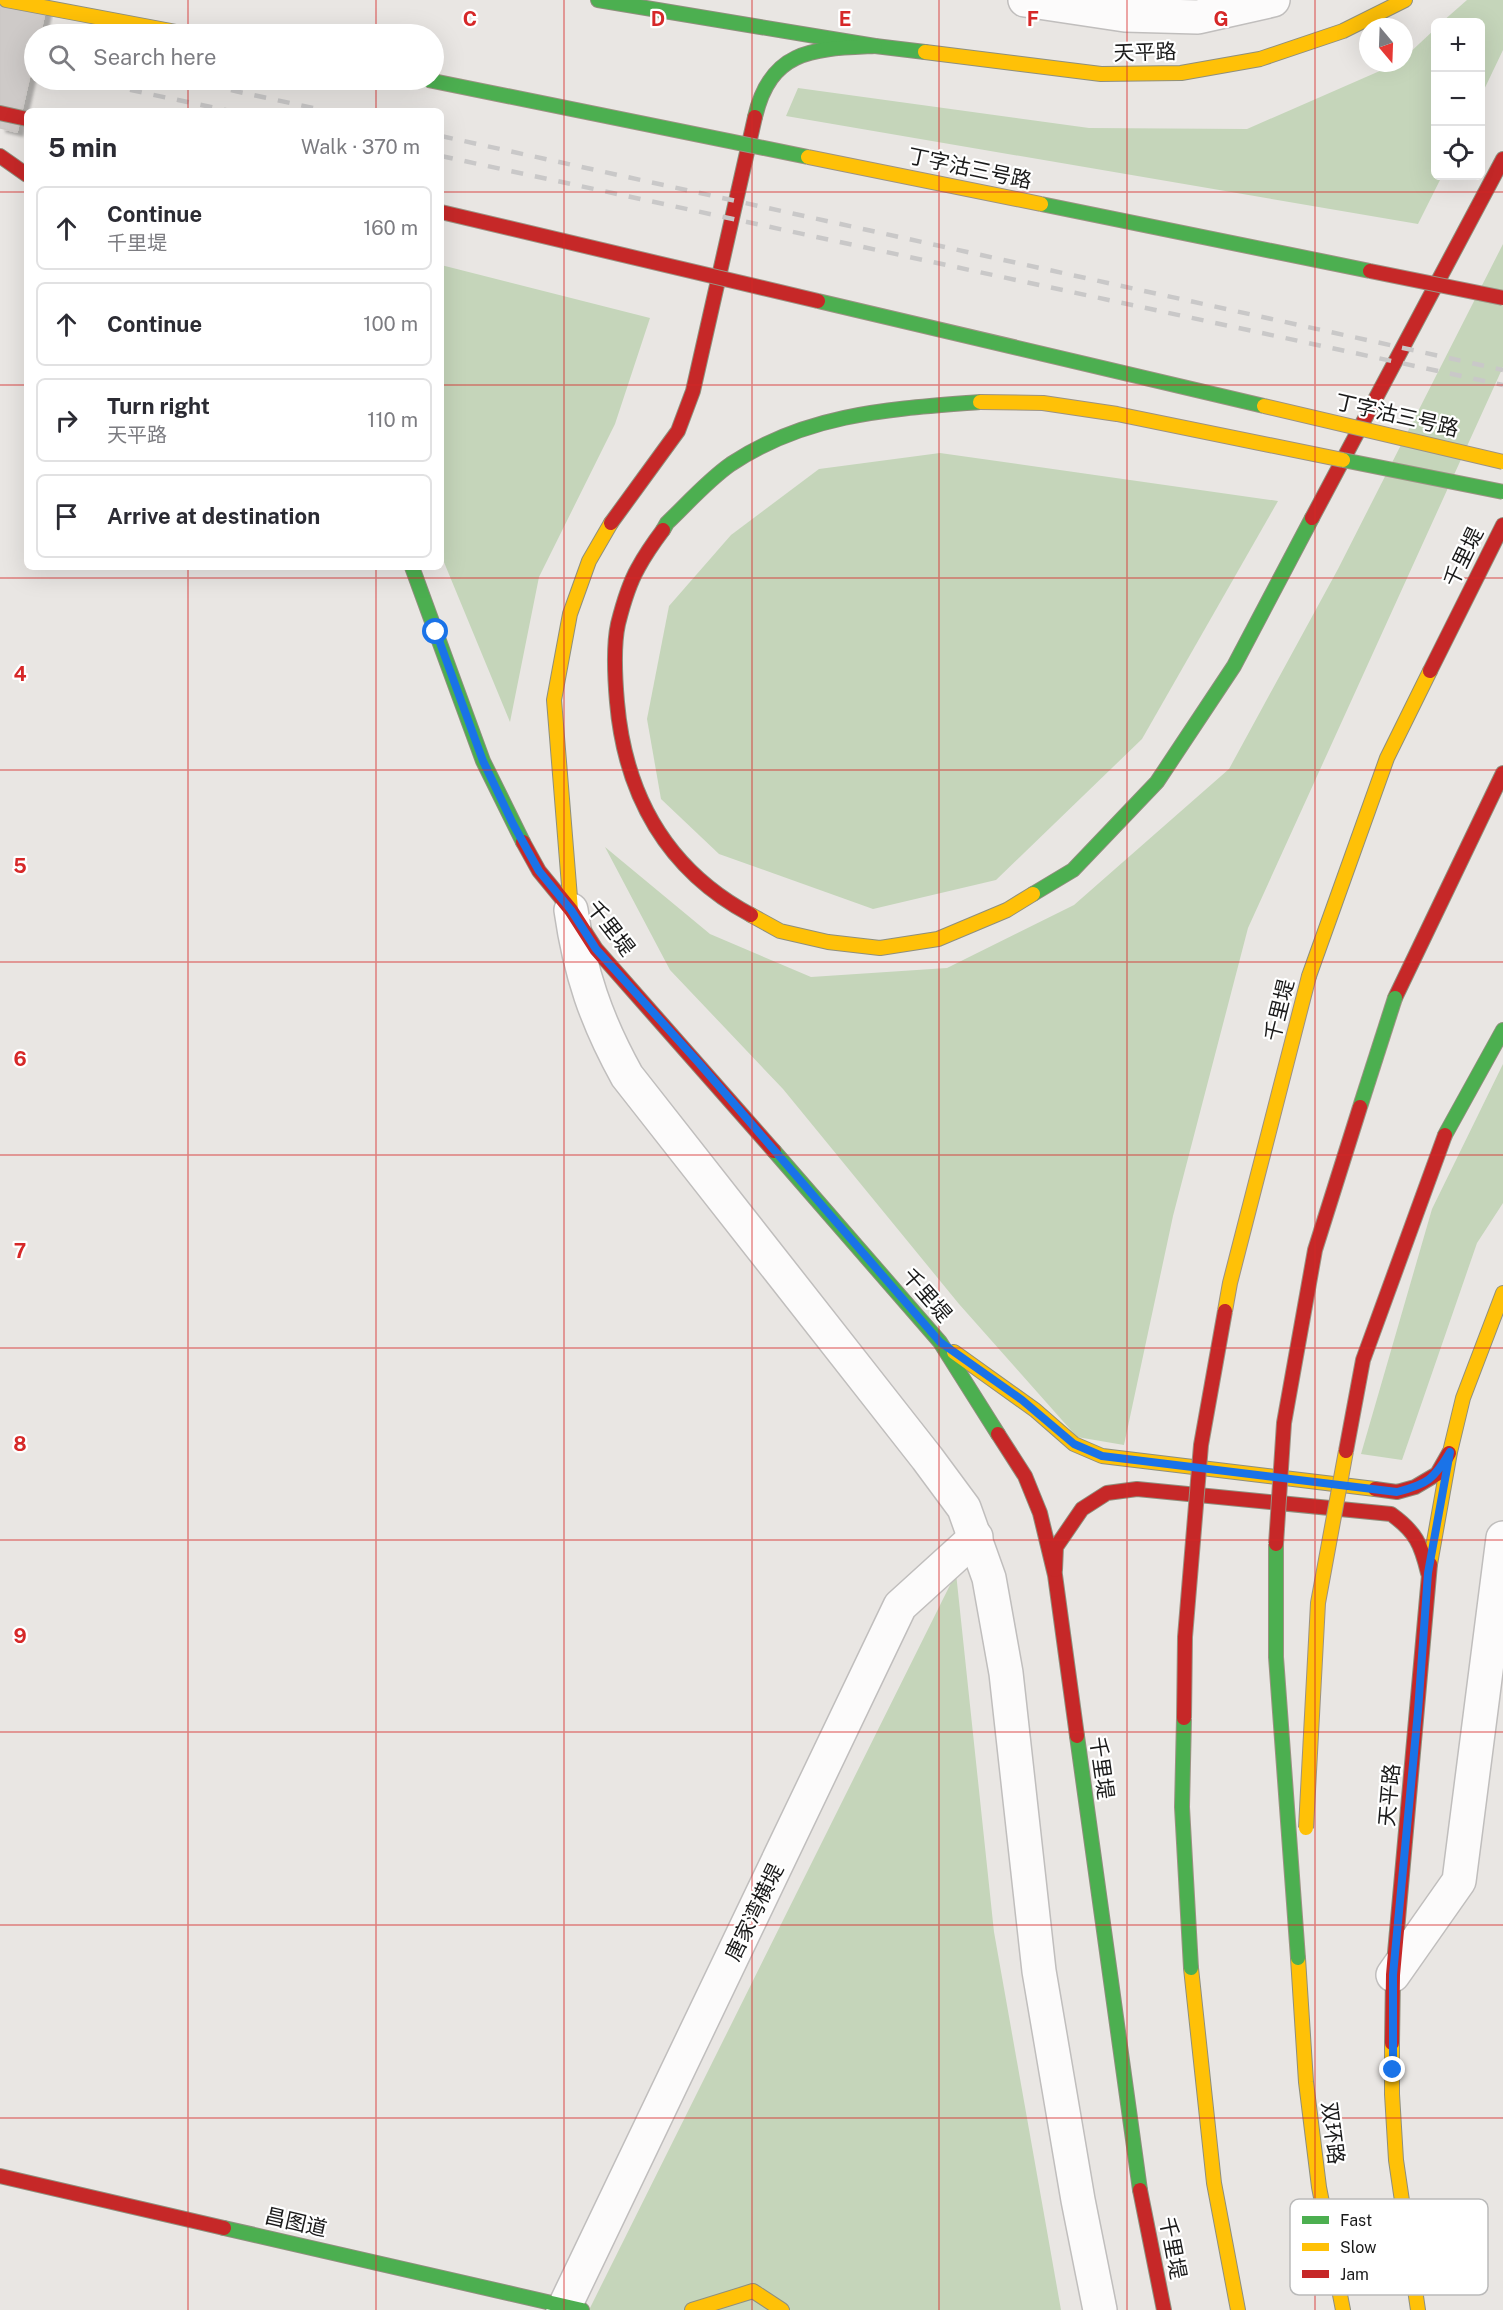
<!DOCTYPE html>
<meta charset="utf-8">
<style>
body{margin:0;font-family:"Public Sans","Noto Sans SC",sans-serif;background:#f2f2f3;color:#2b2b33}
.controls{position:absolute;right:18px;top:18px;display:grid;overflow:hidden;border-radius:9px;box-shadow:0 6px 24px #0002}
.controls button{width:54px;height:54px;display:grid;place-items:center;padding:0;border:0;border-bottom:2px solid #e1e1e2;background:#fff;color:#2b2b33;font:30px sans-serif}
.compass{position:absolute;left:1359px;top:18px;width:54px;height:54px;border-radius:50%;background:#fff;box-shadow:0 6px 24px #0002;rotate:161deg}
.stop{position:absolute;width:18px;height:18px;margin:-14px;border:4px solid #1a73e8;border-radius:50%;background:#fff}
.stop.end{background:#1a73e8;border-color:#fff;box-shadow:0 2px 6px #0008}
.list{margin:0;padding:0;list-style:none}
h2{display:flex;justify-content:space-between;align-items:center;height:78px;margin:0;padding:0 24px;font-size:26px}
h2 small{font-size:20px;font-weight:400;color:#7c7c81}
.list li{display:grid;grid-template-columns:39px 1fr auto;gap:18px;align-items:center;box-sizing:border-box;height:84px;margin:0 12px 12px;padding:0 12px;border:2px solid #e1e1e2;border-radius:9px}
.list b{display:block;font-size:22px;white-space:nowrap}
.list p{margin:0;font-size:20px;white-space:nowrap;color:#7c7c81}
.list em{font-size:20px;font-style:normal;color:#7c7c81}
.icon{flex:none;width:33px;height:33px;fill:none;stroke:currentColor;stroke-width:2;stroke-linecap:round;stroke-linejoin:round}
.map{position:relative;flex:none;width:1503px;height:2310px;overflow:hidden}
.search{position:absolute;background:#fff;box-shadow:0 6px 24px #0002;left:24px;top:24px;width:420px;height:66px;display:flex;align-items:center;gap:15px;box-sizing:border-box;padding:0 21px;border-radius:33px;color:#7c7c81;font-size:22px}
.panel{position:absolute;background:#fff;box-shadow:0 6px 24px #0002;left:24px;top:108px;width:420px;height:462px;border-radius:9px}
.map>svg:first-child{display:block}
.forest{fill:#c5d5ba}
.building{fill:#cecac8;stroke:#ccc8c5;stroke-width:1.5;filter:url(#shadow)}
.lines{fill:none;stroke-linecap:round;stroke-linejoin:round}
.street-casing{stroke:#c0bebd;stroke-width:36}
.fast-casing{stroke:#8f8f7d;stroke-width:16}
.slow-casing{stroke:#8f8f7d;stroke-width:16}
.jam-casing{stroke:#8f8f7d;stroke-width:16}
.street{stroke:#fcfbfb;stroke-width:33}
.fast{stroke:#4caf50;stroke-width:14}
.slow{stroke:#ffc107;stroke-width:14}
.jam{stroke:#c62828;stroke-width:14}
.rail{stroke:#c9c8c8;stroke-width:4.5;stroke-dasharray:12 12;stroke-linecap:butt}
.fast-bridge-casing{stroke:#9c9283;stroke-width:16;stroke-linecap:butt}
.slow-bridge-casing{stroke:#9c9283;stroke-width:16;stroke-linecap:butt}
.jam-bridge-casing{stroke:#9c9283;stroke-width:16;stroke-linecap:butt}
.fast-bridge{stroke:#4caf50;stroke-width:14}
.slow-bridge{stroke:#ffc107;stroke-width:14}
.jam-bridge{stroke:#c62828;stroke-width:14}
.route{stroke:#1a73e8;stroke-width:8}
.grid{fill:none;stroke:#d62828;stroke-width:1.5;stroke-opacity:0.55}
.labels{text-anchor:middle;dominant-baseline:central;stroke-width:4.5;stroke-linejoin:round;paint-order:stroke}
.street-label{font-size:21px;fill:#1a1a1a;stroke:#fff}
.key{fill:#fff;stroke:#bababa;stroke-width:1.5}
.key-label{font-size:16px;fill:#1a1a1a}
.grid-label{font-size:20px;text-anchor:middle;font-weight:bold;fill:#d62828;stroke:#fff;stroke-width:4.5;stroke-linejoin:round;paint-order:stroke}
</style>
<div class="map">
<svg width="1503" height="2310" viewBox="0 0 1503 2310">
<defs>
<filter id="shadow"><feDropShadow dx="6" dy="4" stdDeviation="1.5" flood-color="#0004"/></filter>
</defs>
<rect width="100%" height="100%" fill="#e9e6e3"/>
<!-- forest -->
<g class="forest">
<polygon points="1467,0 1503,0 1503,50 1481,96 1480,22 1442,22"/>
<polygon points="1435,29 1436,176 1442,176 1418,224 786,116 798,88 1089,128 1247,129 1398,63 1404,63 1404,58"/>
<polygon points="1503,244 1503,367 1248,928 1173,1216 1124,1445 1077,1437 959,1304 783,1089 670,970 605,847 710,934 811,977 947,968 1074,905 1229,769 1338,569"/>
<polygon points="441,265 650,318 615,424 539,577 510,722 441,555"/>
<polygon points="940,453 1278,501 1142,739 996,880 873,909 719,854 661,799 647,719 669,606 731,535 819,469"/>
<polygon points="1503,1064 1503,1203 1477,1243 1402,1460 1361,1454 1432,1209"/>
<polygon points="956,1573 994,1932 1061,2310 589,2310"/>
</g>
<!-- building -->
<polygon class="building" points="0,0 48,0 40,34 34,34 34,57 17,132 0,128"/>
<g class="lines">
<!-- street casing -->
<g class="street-casing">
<g id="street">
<polyline points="1025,0 1125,15 1198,17 1273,0"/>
<path d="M571 910C580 973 596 1020 627 1076L927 1458 964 1508 989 1578 1006 1673 1039 1971 1078 2200 1100 2310"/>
<polyline points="1393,1975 1459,1881 1503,1538"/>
<polyline points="563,2310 900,1606 976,1537"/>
</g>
</g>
<!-- fast casing -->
<g class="fast-casing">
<g id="fast">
<polyline points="598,0 875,46 925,52"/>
<path d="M755 117C771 48 815 49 875 46"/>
<path d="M663 530 667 523C687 504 708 480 731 464 808 413 891 409 980 402"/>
<polyline points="412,567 483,761 523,842"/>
<polyline points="1033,894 1073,870 1157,782 1234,666 1312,518"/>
<polyline points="1445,1135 1503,1030"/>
<polyline points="774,1151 940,1342 998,1434"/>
<polyline points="1077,1736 1140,2190"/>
<polyline points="224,2228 582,2310"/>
</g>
</g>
<!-- slow casing -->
<g class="slow-casing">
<g id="slow">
<polyline points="6,0 187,34"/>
<polyline points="925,52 1101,74 1181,73 1260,59 1343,31 1405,0"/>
<polyline points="571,910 554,700 570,614 589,561 611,523"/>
<polyline points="751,915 780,931 828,942 880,948 938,939 1007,910 1033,894"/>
<polyline points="1309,976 1387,758 1430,671"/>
<polyline points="954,1352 1035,1410 1074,1444 1102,1456 1375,1489"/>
<polyline points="1430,1564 1450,1452 1463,1398 1503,1293"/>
<polyline points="1298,1958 1306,2082 1319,2187 1343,2310"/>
<polyline points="1191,1968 1214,2183 1238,2310"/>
<polyline points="1392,2043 1392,2094 1396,2160 1418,2310"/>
<polyline points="692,2310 753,2291 782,2310"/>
</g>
</g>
<!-- jam casing -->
<g class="jam-casing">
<g id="jam">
<polyline points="0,113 27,119"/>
<polyline points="0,156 27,175"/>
<polyline points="1312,518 1503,159"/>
<polyline points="611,523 678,431 693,391 755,117"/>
<path d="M663 530C654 542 645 555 638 568 630 582 622 608 618 624 613 647 615 679 617 702 625 795 667 870 751 915"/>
<polyline points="1430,671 1503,525"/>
<polyline points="523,842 539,871 571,910 596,949 774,1151"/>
<polyline points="1395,998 1503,773"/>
<polyline points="998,1434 1025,1476 1040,1513 1055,1575 1077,1736"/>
<polyline points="1375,1489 1397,1492 1415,1487 1437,1474 1449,1453"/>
<path d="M1055 1570 1056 1547 1082 1509 1107 1493 1137 1489 1391 1514C1416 1532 1421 1544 1428 1573"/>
<polyline points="1392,2043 1393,1975 1430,1564"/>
<polyline points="0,2176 224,2228"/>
<polyline points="1140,2190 1164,2310"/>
</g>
</g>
<!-- street -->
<use href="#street" class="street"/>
<!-- fast -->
<use href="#fast" class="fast"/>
<!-- slow -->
<use href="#slow" class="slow"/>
<!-- jam -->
<use href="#jam" class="jam"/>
<!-- rail -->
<g class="rail">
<polyline points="83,80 230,111"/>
<polyline points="184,80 327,111"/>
<polyline points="441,136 1503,370"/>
<polyline points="441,156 1503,385"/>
</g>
<!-- fast-bridge casing -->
<g class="fast-bridge-casing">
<g id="fast-bridge">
<polyline points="428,80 808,157"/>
<polyline points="1041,204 1370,271"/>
<polyline points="818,301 1264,406"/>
<polyline points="1343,460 1503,492"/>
<polyline points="1360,1107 1395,998"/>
<polyline points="1276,1544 1276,1657 1298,1958"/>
<polyline points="1184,1718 1182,1807 1191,1968"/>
</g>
</g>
<!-- slow-bridge casing -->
<g class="slow-bridge-casing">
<g id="slow-bridge">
<polyline points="808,157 1041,204"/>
<polyline points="980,402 1043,403 1117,414 1343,460"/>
<polyline points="1264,406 1503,462"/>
<polyline points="1225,1311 1230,1283 1309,976"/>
<polyline points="1306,1828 1318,1603 1346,1451"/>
</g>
</g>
<!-- jam-bridge casing -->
<g class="jam-bridge-casing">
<g id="jam-bridge">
<polyline points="441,212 818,301"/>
<polyline points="1370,271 1503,298"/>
<polyline points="1346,1451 1363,1360 1445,1135"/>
<polyline points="1276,1544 1284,1423 1315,1250 1360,1107"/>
<polyline points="1184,1718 1185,1637 1201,1445 1225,1311"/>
</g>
</g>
<!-- fast-bridge -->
<use href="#fast-bridge" class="fast-bridge"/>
<!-- slow-bridge -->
<use href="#slow-bridge" class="slow-bridge"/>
<!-- jam-bridge -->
<use href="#jam-bridge" class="jam-bridge"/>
</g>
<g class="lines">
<!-- route -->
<path class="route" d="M436 632 483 761 513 824 539 871 571 910 596 949 698 1062 940 1342 1022 1400 1074 1444 1102 1456 1397 1492C1428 1484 1434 1479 1450 1452L1428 1573 1418 1711 1393 1975V2070"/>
</g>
<!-- grid -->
<path class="grid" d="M188 0V34M376 0V34M564 0V2310M752 0V2310M939 0V2310M1127 0V2310M1315 0V2310M188 80V111M376 80V111M0 192H27M441 192H1503M0 385H27M441 385H1503M188 567V2310M376 567V2310M0 578H1503M0 770H1503M0 962H1503M0 1155H1503M0 1348H1503M0 1540H1503M0 1732H1503M0 1925H1503M0 2118H1503"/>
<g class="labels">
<!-- street labels -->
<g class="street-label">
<text transform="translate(1145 52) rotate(-2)">天平路</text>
<text transform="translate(970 168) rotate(12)">丁字沽三号路</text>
<text transform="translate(1397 415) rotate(13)">丁字沽三号路</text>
<text transform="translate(1463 557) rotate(-64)">千里堤</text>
<text transform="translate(611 928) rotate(52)">千里堤</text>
<text transform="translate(1279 1010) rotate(-76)">千里堤</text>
<text transform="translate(927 1295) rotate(49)">千里堤</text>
<text transform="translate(1102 1768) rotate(82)">千里堤</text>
<text transform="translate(1389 1795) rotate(-85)">天平路</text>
<text transform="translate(754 1912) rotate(-64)">唐家湾横堤</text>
<text transform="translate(1333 2133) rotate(83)">双环路</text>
<text transform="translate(296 2222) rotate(13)">昌图道</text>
<text transform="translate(1173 2248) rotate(79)">千里堤</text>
</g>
</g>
<!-- legend -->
<rect x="1290" y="2199" width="198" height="96" rx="9" class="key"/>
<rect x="1302" y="2216" width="27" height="8" fill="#4caf50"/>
<rect x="1302" y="2243" width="27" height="8" fill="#ffc107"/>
<rect x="1302" y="2270" width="27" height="8" fill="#c62828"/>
<g class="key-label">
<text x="1340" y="2226">Fast</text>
<text x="1340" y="2253">Slow</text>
<text x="1340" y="2280">Jam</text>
</g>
<g class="grid-label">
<text x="470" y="26">C</text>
<text x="658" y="26">D</text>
<text x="845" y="26">E</text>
<text x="1033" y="26">F</text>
<text x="1221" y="26">G</text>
<text x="20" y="681">4</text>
<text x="20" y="873">5</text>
<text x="20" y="1066">6</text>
<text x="20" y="1258">7</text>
<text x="20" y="1451">8</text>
<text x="20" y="1643">9</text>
</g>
</svg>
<div class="controls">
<button>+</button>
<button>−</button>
<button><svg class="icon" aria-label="locate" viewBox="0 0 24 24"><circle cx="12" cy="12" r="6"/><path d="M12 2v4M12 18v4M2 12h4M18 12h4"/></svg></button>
</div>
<svg class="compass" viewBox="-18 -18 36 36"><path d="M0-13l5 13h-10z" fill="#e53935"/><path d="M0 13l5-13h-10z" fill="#7c7c81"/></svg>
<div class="stop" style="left:436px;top:632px"></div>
<div class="stop end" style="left:1393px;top:2070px"></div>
<div class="search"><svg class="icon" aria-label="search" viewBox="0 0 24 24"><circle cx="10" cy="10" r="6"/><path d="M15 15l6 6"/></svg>Search here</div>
<section class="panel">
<h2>5 min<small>Walk · 370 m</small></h2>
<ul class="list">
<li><svg class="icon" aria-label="ahead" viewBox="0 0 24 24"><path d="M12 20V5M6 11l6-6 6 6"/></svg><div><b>Continue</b><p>千里堤</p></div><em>160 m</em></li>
<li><svg class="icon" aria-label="ahead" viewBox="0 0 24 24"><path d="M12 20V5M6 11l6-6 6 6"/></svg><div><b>Continue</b></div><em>100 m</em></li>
<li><svg class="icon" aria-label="right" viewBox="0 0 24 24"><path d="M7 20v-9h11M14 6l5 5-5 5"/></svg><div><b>Turn right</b><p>天平路</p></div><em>110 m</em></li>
<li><svg class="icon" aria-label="arrive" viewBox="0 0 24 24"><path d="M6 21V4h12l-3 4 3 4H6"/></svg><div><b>Arrive at destination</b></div></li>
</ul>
</section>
</div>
